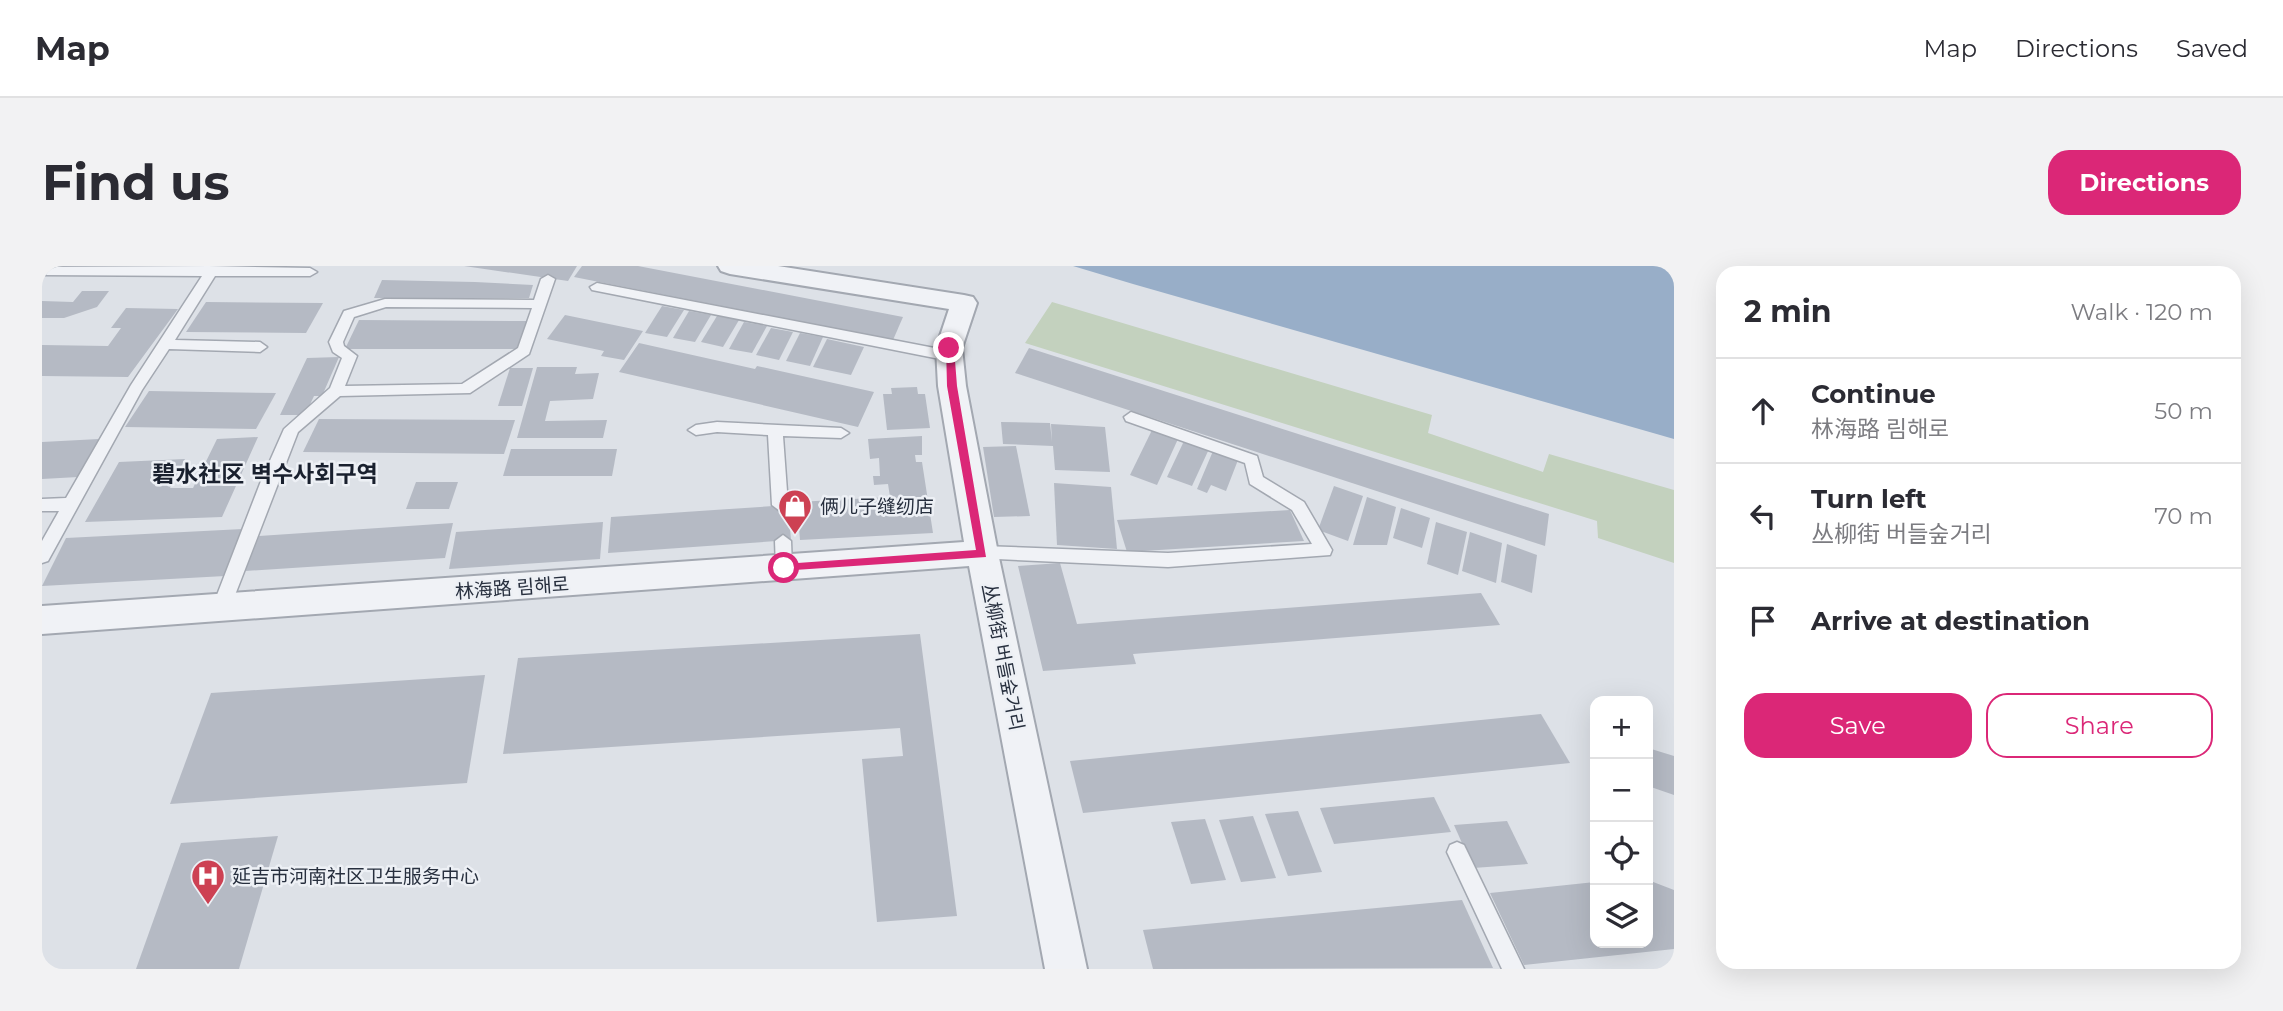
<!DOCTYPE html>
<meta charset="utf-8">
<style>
body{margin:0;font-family:Montserrat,"Noto Sans SC","Noto Sans KR",sans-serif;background:#f2f2f3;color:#2b2b33}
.controls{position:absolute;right:21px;bottom:21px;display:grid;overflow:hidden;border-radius:14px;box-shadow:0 7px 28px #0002}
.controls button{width:63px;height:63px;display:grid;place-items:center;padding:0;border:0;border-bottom:2px solid #e1e1e2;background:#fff;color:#2b2b33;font:35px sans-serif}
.stop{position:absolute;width:21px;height:21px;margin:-16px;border:5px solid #db2777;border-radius:50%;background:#fff}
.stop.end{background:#db2777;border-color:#fff;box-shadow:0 2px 7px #0008}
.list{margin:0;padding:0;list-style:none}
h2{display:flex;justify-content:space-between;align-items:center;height:91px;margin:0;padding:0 28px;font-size:30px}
h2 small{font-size:23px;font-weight:400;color:#7c7c81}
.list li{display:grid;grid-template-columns:46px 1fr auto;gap:21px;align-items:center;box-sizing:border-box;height:105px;padding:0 28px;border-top:2px solid #e1e1e2}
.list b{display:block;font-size:26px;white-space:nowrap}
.list p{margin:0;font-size:23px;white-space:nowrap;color:#7c7c81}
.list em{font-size:23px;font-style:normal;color:#7c7c81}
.actions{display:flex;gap:14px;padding:21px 28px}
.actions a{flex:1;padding:16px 0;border:2px solid #db2777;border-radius:21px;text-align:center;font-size:24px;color:#db2777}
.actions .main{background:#db2777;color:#fff}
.icon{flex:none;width:38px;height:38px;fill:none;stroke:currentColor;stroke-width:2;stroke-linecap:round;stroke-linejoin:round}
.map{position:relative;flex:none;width:1632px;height:703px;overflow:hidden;border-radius:21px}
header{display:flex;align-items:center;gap:42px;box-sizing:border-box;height:98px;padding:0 35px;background:#fff;border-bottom:2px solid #e1e1e2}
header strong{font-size:33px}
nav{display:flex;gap:38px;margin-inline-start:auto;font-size:24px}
.intro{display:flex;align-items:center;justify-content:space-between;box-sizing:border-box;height:168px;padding:0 42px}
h1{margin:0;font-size:49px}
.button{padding:18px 32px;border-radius:21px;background:#db2777;color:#fff;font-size:24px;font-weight:700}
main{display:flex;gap:42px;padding:0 42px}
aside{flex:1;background:#fff;border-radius:21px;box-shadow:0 7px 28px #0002}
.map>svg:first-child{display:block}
.green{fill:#c3d1be}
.water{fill:#98aec8}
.building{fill:#b5bac4}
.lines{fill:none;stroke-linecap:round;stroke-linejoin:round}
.lane-casing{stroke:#a3a8b1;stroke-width:3}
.street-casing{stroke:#a3a8b1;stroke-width:4}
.lane{fill:#f0f2f6;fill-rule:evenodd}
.street{fill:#f0f2f6;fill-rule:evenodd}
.route{fill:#db2777}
.labels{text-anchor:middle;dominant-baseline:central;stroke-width:5;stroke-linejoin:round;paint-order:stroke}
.poi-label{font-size:19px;fill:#272f3e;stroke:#edf0f5;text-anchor:start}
.street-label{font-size:19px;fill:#272f3e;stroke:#edf0f5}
.quarter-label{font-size:23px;font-weight:bold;fill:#19202e;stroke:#edf0f5}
</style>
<header>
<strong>Map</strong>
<nav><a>Map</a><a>Directions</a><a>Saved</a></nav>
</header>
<div class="intro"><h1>Find us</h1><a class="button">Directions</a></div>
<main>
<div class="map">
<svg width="1632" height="703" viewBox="0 0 1632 703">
<rect width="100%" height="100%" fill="#dde1e7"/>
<!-- green -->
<polygon class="green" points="1010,36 1390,149 1386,167 1501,206 1507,188 1632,224 1632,297 1556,272 1555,255 983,77"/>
<!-- water -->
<polygon class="water" points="1031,0 1632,0 1632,173 1091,18"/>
<!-- building -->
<g class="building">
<polygon points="422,0 535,0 526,15"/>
<polygon points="540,0 596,0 861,51 851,74 532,11"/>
<polygon points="340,14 433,16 491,19 487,32 332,32"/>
<polygon points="40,25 67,25 55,41 22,52 0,52 0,35 31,36"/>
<polygon points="164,36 281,37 264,67 144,66"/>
<polygon points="620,40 642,44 625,71 603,67"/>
<polygon points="84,42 136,43 86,111 0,110 0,79 66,80 79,62 69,62"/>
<polygon points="647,45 669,49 653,76 631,72"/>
<polygon points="523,49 601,65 582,94 559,90 562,85 505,73"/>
<polygon points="675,50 697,54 681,81 659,76"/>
<polygon points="317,54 485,55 476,83 303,83"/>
<polygon points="702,56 725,60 710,87 687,83"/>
<polygon points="729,62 751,66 737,94 714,89"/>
<polygon points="758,67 781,71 768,100 744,95"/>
<polygon points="785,73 822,81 809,109 771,101"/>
<polygon points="597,77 713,103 715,100 832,126 816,161 577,106"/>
<polygon points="987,82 1507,248 1503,280 973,107"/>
<polygon points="297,91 280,130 272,130 263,149 238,149 265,92"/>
<polygon points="495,101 535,101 533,108 557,107 551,133 508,135 503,155 565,154 561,172 475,172"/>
<polygon points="468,102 491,102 480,140 456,140"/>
<polygon points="875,121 876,128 883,128 888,162 845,164 841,128 850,128 849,122"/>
<polygon points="107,125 234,127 214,163 83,161"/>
<polygon points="277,153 473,154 462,188 261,186"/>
<polygon points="959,156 1008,157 1010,176 1009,158 1063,161 1068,206 1013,204 1011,180 961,178"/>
<polygon points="1110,164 1136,173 1115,219 1088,209"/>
<polygon points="880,170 880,189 873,189 874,196 880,196 891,267 758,274 755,236 848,231 846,218 832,219 831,210 838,210 837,192 828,193 826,173"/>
<polygon points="216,171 180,251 43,256 77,196 143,193 128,222 151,222 175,173"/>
<polygon points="57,173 36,211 0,213 0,176"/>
<polygon points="1142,175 1167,183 1150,220 1125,211"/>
<polygon points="974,180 988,250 952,251 941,181"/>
<polygon points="469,183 575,183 570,210 461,210"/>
<polygon points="1171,185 1196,194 1184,225 1169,219 1165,227 1155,223"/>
<polygon points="374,216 416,216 407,243 364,243"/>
<polygon points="1012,217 1069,221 1075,283 1015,279"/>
<polygon points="1292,220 1321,230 1306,275 1276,264"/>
<polygon points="1325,231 1354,241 1345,279 1311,279"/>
<polygon points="746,239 749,274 566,287 569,251"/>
<polygon points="1359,242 1388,252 1380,282 1351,272"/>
<polygon points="1248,244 1262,275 1085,286 1075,254"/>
<polygon points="561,256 558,293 407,303 414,266"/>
<polygon points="1394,256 1425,266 1416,309 1385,298"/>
<polygon points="411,257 403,292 203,305 217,270"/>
<polygon points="201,263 183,310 0,320 24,272"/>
<polygon points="1428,266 1460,277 1454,317 1420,305"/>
<polygon points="1465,278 1495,289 1490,327 1459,316"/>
<polygon points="1018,297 1035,358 1439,327 1458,359 1091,388 1094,398 1001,405 976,300"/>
<polygon points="878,368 915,650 835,656 820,493 861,490 858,462 461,488 476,392"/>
<polygon points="443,409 425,517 128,538 169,427"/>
<polygon points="1499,448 1528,497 1041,547 1028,495"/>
<polygon points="1606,482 1632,490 1632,529 1606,520"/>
<polygon points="1392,531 1409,566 1292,578 1278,542"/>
<polygon points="1256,545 1280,606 1246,610 1223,548"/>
<polygon points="1211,550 1234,612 1199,616 1177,554"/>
<polygon points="1163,553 1184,614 1149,618 1129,556"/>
<polygon points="1465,555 1486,598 1431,602 1412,559"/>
<polygon points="236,570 197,703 94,703 139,577"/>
<polygon points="1606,614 1632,624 1632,683 1482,699 1448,627 1553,616 1553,677 1606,677"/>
<polygon points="1420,634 1451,702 1111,703 1101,664"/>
</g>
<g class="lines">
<!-- lane casing -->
<g class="lane-casing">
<g id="lane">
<polygon points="167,0 268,2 275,6 268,10 173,10 133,74 218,76 225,81 218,86 127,83 100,124 6,295 0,297 0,275 17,245 0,245 0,233 24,232 89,119 160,10 0,9 0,1"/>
<path d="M506 9 513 13 487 88 428 127 298 130 256 166 188 342 185 347H173L170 342 219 215 242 163 288 122 300 92 291 86 287 76 302 45 343 33 492 34 499 13ZM344 41 490 42 476 82 420 118 303 120 315 90 302 80 301 76 312 51Z"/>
<polygon points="555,17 908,85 915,90 908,95 550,24 548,21"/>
<polygon points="1089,146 1215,190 1221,211 1262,236 1290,284 1288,289 1126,301 934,292 932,287 934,282 940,280 1126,287 1270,278 1250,244 1208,218 1203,197 1084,155 1082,151"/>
<polygon points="675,156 799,162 807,167 799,172 741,170 746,239 738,245 730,239 726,169 675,166 654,169 646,164 654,159"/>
<polygon points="741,269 749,275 750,302 742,309 734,302 733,275"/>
<polygon points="1415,576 1422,579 1482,703 1460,703 1405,586 1408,579"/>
</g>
</g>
<!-- street casing -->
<g class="street-casing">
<polygon id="street" points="676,0 736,0 922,29 931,31 935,37 920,82 924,120 956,287 1045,703 1003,703 927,300 0,368 0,340 922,276 896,120 894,82 907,43 688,8 679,5"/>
</g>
<!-- lane -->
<use href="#lane" class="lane"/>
<!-- street -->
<use href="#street" class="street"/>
</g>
<!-- route -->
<polygon class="route" points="904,80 912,82 915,120 944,291 738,305 738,299 742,298 934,284 905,120"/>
<!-- icons -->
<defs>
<g id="shop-pin" transform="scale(1.75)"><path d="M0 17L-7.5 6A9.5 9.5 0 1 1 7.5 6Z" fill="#cd4153" stroke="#edf0f5"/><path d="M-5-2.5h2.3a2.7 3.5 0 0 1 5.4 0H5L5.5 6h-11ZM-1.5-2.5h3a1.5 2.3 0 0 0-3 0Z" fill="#fff"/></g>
<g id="hospital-pin" transform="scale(1.75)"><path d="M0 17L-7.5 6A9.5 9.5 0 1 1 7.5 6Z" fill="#cd4153" stroke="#edf0f5"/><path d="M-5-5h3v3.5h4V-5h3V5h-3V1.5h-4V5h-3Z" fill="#fff"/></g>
</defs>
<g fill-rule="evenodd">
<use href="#shop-pin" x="753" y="240"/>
<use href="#hospital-pin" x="166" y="610"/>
</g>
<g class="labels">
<!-- poi labels -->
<g class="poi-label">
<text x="778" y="240">俩儿子缝纫店</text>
<text x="190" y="610">延吉市河南社区卫生服务中心</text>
</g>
<!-- street labels -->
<g class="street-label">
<text transform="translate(470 322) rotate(-4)">林海路 림해로</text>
<text transform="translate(961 391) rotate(79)">丛柳街 버들숲거리</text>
</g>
<!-- quarter labels -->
<g class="quarter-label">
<text x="223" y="208">碧水社区 벽수사회구역</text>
</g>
</g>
</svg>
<div class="controls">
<button>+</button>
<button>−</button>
<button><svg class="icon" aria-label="locate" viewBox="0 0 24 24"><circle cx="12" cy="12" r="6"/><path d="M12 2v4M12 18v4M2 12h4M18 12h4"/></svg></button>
<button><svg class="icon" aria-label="layers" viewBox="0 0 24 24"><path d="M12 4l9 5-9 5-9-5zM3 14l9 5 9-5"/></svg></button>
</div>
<div class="stop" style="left:742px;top:302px"></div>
<div class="stop end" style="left:907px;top:82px"></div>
</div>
<aside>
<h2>2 min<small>Walk · 120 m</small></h2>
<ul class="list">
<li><svg class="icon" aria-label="ahead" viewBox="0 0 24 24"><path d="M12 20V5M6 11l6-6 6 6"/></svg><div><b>Continue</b><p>林海路 림해로</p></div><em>50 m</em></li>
<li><svg class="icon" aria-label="left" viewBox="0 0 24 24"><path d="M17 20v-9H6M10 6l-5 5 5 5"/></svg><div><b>Turn left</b><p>丛柳街 버들숲거리</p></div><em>70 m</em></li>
<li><svg class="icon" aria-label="arrive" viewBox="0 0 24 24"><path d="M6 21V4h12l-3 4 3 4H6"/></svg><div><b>Arrive at destination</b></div></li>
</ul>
<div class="actions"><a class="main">Save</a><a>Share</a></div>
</aside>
</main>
